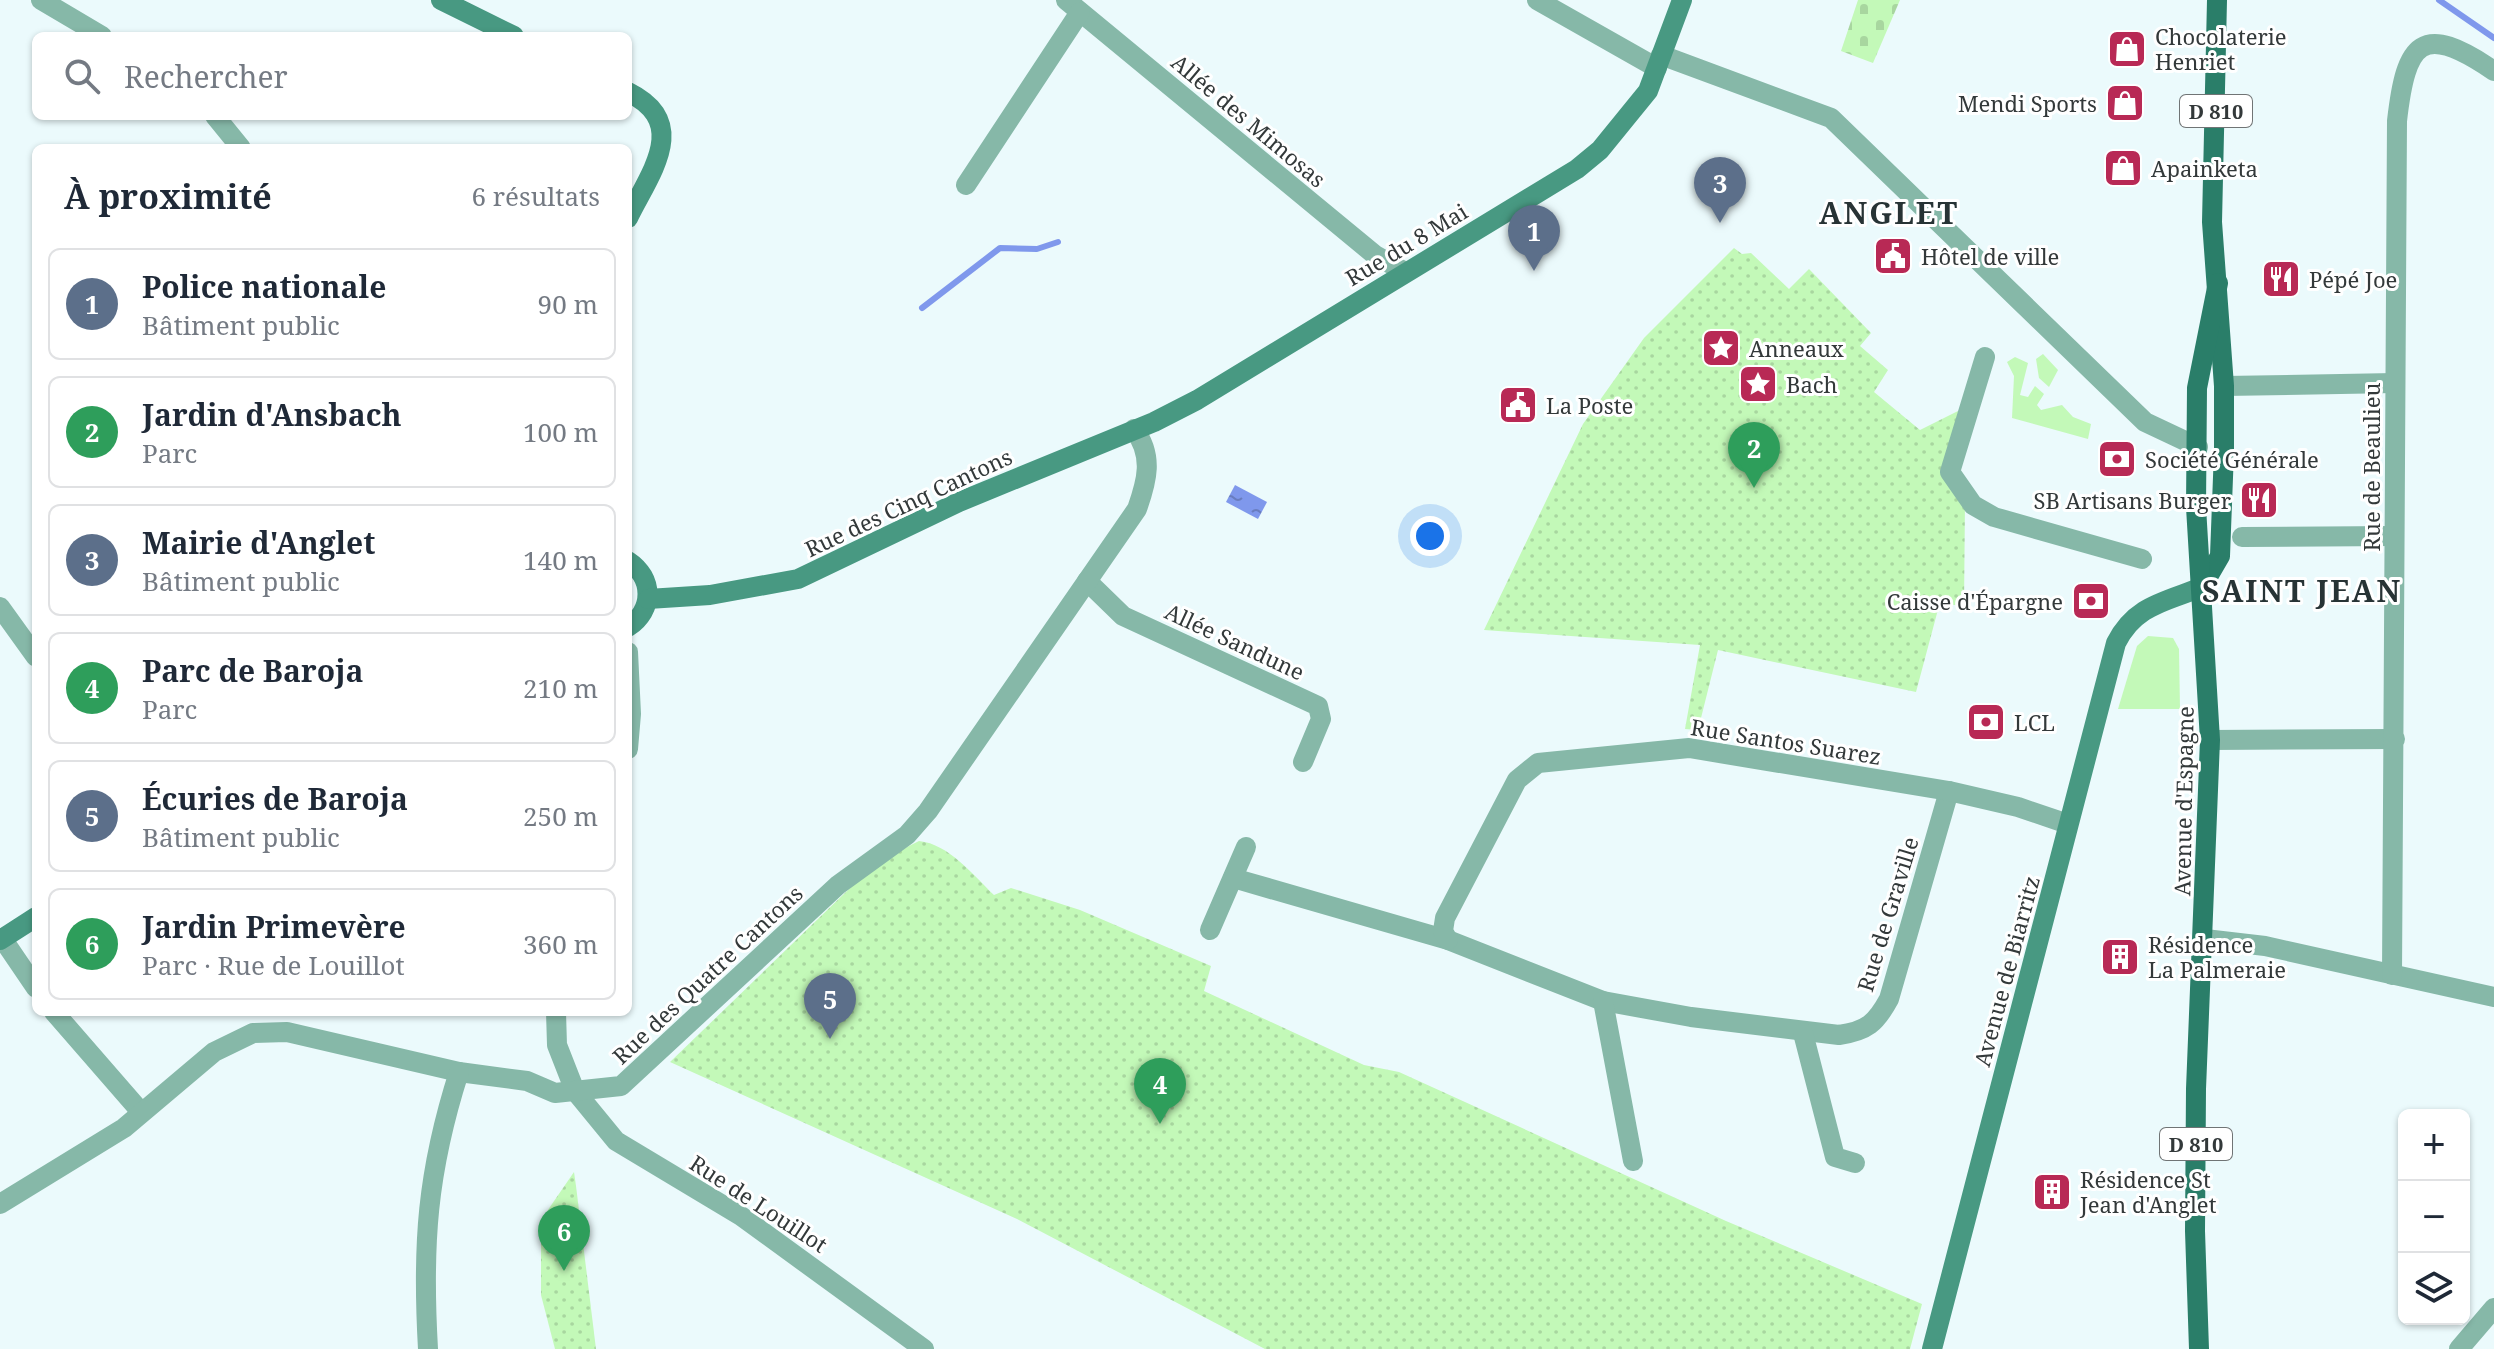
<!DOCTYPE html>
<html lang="fr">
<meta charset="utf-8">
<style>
body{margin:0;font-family:"Noto Serif",serif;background:#f6f6f7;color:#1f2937}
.controls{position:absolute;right:24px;bottom:24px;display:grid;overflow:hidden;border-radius:12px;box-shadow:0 2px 6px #0004}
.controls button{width:72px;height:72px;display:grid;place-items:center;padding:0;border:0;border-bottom:2px solid #e0e1e3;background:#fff;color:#1f2937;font:40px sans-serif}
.you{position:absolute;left:1430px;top:536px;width:28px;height:28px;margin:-20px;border:6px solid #fff;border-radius:50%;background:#1a73e8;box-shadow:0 0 0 12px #1a73e833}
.badge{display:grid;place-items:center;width:52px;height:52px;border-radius:50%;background:#db2777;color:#fff;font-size:26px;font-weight:700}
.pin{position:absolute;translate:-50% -66px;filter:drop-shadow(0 2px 4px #0008)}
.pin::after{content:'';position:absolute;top:42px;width:28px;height:24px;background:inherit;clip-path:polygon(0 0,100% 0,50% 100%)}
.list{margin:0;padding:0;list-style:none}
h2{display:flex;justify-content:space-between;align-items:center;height:104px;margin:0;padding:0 32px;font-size:34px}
h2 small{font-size:26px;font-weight:400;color:#747a83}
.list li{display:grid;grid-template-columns:52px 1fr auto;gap:24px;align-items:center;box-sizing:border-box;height:112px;margin:0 16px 16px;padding:0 16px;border:2px solid #e0e1e3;border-radius:12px}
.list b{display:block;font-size:30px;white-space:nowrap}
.list p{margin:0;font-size:26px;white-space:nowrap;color:#747a83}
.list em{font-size:26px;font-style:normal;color:#747a83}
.icon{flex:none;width:44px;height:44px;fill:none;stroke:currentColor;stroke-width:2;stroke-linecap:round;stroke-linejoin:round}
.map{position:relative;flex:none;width:2494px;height:1349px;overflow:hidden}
.search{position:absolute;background:#fff;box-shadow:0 2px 6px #0004;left:32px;top:32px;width:600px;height:88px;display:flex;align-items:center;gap:20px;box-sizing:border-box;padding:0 28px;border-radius:12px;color:#747a83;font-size:30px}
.panel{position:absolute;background:#fff;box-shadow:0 2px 6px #0004;left:32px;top:144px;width:600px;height:872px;border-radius:12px}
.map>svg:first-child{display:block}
.green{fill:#c3f9b8}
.cemetery{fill:url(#cemetery-stones)}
.park{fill:url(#park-dots)}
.water{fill:url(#water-ripples)}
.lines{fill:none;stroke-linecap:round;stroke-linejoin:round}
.stream{stroke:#7f98ec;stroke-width:6}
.street{stroke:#86b8a8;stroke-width:20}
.secondary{stroke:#489982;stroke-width:20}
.primary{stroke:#2a7e69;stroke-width:20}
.labels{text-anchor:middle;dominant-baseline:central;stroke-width:6;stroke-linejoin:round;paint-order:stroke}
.shield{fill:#fff;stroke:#707475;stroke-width:2}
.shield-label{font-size:20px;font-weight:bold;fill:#33393a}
.poi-label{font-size:22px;fill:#33393a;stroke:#fff;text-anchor:start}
.street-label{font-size:22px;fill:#33393a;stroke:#fff}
.district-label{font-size:30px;font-weight:bold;letter-spacing:2px;fill:#273335;stroke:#fff}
</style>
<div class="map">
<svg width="2494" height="1349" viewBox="0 0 2494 1349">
<defs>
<pattern id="cemetery-stones" width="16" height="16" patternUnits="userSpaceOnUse" patternTransform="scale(2)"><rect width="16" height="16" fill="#c3f9b8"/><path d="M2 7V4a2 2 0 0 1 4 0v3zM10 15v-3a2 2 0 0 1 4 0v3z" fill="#a8d69f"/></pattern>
<pattern id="park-dots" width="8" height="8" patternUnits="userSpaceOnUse" patternTransform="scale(2)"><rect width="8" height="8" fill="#c3f9b8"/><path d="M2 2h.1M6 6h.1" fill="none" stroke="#a8d69f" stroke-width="1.8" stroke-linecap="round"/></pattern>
<pattern id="water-ripples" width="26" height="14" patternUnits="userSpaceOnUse" patternTransform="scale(2)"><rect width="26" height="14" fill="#7f98ec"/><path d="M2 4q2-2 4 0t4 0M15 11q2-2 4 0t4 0" fill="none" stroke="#697dc0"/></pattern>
</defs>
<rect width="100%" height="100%" fill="#ebfafc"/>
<!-- green -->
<g class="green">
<polygon points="2043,354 2058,370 2049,387 2039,378 2036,359"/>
<polygon points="2015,357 2028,363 2020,395 2028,397 2035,386 2044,394 2037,405 2041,410 2062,405 2073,417 2091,424 2088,439 2012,418 2014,376 2007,362"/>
<polygon points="2148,636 2173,638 2179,649 2180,709 2118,709 2137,646"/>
</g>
<!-- cemetery -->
<polygon class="cemetery" points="1858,0 1900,0 1873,63 1841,51"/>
<!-- park -->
<g class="park">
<polygon points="1734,248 1742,254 1751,253 1789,289 1809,269 1871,333 1860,346 1888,370 1874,392 1920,430 1964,408 1946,474 1965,501 1964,607 1940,602 1916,692 1718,650 1698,730 1685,729 1700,645 1484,630 1583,424 1644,338"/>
<path d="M919 841C949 844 973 875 994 895L1011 888 1080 910 1211 966 1204 991 1364 1065 1399 1072 1726 1221 1922 1304 1910 1349H1265L1017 1219 670 1062 877 862Z"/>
<polygon points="574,1172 576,1186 596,1349 555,1349 541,1295 541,1220"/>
</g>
<!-- water -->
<polygon class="water" points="1235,485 1267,502 1258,519 1226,502"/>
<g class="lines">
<!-- stream -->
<g class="stream">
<polyline points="2439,0 2494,38"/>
<polyline points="922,308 1000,248 1037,249 1058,242"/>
</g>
<!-- street -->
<g class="street">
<polyline points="41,0 102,36"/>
<polyline points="1066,0 1375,255 1405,272"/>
<polyline points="1537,0 1657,68"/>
<polyline points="1661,55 1831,118 2145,422 2198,447"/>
<polyline points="215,116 241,148"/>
<polyline points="966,185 1080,12"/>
<polyline points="1985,357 1950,472 1973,505 1994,517 2142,559"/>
<polyline points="2224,386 2395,383"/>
<polyline points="2242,537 2394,536"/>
<polyline points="1087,581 1123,616 1318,706 1321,719 1303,762"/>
<polyline points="0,607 36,657"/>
<polyline points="628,652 631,714 628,749"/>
<polyline points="2210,740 2395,739"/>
<path d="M1233 878 1448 940 1603 1001 1691 1017 1839 1035C1867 1031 1876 1023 1889 999L1949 791"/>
<polyline points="1210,930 1246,847"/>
<polyline points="2,938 36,988"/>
<polyline points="2205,939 2265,946 2494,997"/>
<polyline points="1448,940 1443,931 1445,918 1517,780 1538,763 1689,748 1949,791 2018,807 2068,824"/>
<path d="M2392 975 2397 121C2406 42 2421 21 2494 71"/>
<polyline points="1603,1001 1633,1161"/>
<polyline points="54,1012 141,1112"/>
<polyline points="556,1012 557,1045 575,1091 616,1141 741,1216 924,1349"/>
<polyline points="1803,1033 1835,1157 1855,1163"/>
<path d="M0 1204 124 1128 214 1052 253 1033 287 1032 459 1072 527 1081 555 1093 621 1086 838 885 907 835 928 811 1137 509C1147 481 1154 456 1134 429"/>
<path d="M428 1349C422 1245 427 1172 459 1072"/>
<polyline points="2459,1349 2494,1308"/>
</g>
<!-- secondary -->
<g class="secondary">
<polyline points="441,0 514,36"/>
<path d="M628 92C691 123 650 173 628 218"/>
<path d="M628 561C654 578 654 610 628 627"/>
<polyline points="648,599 710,595 798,579 959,502 1154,422 1197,400 1577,169 1600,150 1648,91 1682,0"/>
<polyline points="0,940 36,917"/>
<path d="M1932 1349 2116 643C2135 605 2165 602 2202 587"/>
</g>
<!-- primary -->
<g class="primary">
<polyline points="2202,587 2220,556 2224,451 2224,386 2212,222 2217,0"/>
<polyline points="2199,1349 2195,1231 2196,1089 2210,740 2196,507 2197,388 2218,283"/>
</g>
</g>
<!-- icons -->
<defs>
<g id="shop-square" transform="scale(2)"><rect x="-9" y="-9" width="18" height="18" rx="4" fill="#b82955" stroke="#fff"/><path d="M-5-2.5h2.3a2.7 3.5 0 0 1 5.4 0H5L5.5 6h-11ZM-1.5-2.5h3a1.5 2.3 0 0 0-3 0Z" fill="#fff"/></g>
<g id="civic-square" transform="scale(2)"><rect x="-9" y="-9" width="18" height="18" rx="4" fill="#b82955" stroke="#fff"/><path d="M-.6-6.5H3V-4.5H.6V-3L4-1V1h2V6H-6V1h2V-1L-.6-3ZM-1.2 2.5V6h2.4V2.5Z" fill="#fff"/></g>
<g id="restaurant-square" transform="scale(2)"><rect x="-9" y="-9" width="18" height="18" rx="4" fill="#b82955" stroke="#fff"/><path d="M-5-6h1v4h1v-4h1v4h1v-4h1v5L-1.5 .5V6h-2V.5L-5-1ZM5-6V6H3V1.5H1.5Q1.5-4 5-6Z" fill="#fff"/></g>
<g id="sight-square" transform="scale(2)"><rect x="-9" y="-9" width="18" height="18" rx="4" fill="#b82955" stroke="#fff"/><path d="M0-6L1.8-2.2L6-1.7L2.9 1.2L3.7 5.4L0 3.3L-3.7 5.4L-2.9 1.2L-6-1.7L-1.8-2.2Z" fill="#fff"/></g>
<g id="bank-square" transform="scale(2)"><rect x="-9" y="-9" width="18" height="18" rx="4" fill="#b82955" stroke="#fff"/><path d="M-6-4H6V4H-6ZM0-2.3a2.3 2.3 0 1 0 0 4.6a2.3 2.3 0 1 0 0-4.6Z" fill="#fff"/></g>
<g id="building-square" transform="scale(2)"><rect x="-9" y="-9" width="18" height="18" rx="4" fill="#b82955" stroke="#fff"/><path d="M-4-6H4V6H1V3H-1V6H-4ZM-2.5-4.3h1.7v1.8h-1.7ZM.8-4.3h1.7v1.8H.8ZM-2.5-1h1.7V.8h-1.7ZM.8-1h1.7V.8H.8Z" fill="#fff"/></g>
</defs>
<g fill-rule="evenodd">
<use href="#shop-square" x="2127" y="49"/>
<use href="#shop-square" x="2125" y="103"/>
<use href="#shop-square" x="2123" y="168"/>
<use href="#civic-square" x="1893" y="256"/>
<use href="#restaurant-square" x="2281" y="279"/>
<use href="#sight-square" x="1721" y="348"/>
<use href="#sight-square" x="1758" y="384"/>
<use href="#civic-square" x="1518" y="405"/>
<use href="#bank-square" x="2117" y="459"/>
<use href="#restaurant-square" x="2259" y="500"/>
<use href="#bank-square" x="2091" y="601"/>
<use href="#bank-square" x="1986" y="722"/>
<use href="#building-square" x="2120" y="957"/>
<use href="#building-square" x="2052" y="1192"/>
</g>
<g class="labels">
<!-- shield labels -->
<g class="shield">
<rect x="2180" y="95" width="72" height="32" rx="6"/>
<rect x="2160" y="1128" width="72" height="32" rx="6"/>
</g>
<g class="shield-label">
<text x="2216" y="111">D 810</text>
<text x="2196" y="1144">D 810</text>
</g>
<!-- poi labels -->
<g class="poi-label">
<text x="2155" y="36">Chocolaterie<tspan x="2155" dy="25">Henriet</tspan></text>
<text x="2097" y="103" text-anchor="end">Mendi Sports</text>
<text x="2151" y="168">Apainketa</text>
<text x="1921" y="256">Hôtel de ville</text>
<text x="2309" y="279">Pépé Joe</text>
<text x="1749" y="348">Anneaux</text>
<text x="1786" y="384">Bach</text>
<text x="1546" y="405">La Poste</text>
<text x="2145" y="459">Société Générale</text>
<text x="2231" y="500" text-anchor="end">SB Artisans Burger</text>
<text x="2063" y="601" text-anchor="end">Caisse d'Épargne</text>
<text x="2014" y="722">LCL</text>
<text x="2148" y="944">Résidence<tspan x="2148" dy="25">La Palmeraie</tspan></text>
<text x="2080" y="1179">Résidence St<tspan x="2080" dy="25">Jean d'Anglet</tspan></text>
</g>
<!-- street labels -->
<g class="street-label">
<text transform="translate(1249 120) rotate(40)">Allée des Mimosas</text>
<text transform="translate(1406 244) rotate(-31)">Rue du 8 Mai</text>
<text transform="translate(2371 467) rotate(-90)">Rue de Beaulieu</text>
<text transform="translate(908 502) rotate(-25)">Rue des Cinq Cantons</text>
<text transform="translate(1235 641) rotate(25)">Allée Sandune</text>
<text transform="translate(1786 741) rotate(9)">Rue Santos Suarez</text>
<text transform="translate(2183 801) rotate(-89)">Avenue d'Espagne</text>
<text transform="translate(1887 914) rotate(-73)">Rue de Graville</text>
<text transform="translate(2006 971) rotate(-75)">Avenue de Biarritz</text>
<text transform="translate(707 974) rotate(-43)">Rue des Quatre Cantons</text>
<text transform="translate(759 1203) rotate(33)">Rue de Louillot</text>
</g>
<!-- district labels -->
<g class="district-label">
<text x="1889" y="212">ANGLET</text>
<text x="2302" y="590">SAINT JEAN</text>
</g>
</g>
</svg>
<div class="controls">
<button>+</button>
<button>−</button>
<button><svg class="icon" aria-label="layers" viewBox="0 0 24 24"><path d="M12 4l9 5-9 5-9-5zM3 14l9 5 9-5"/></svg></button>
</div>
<div class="you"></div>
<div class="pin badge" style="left:1534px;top:271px;background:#5c6f8a">1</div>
<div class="pin badge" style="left:1754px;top:488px;background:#2e9e5b">2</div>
<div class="pin badge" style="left:1720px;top:223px;background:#5c6f8a">3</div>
<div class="pin badge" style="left:1160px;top:1124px;background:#2e9e5b">4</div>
<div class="pin badge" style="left:830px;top:1039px;background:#5c6f8a">5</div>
<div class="pin badge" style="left:564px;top:1271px;background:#2e9e5b">6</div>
<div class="search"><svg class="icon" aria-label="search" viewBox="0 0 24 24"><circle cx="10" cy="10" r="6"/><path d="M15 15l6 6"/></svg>Rechercher</div>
<section class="panel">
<h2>À proximité<small>6 résultats</small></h2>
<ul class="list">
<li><span class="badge" style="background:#5c6f8a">1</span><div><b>Police nationale</b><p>Bâtiment public</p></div><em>90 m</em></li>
<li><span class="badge" style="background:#2e9e5b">2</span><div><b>Jardin d'Ansbach</b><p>Parc</p></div><em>100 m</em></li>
<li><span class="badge" style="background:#5c6f8a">3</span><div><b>Mairie d'Anglet</b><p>Bâtiment public</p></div><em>140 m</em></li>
<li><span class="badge" style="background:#2e9e5b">4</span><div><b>Parc de Baroja</b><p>Parc</p></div><em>210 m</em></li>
<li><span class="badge" style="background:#5c6f8a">5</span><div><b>Écuries de Baroja</b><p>Bâtiment public</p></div><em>250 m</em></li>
<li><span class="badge" style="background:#2e9e5b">6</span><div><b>Jardin Primevère</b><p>Parc · Rue de Louillot</p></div><em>360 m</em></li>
</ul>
</section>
</div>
